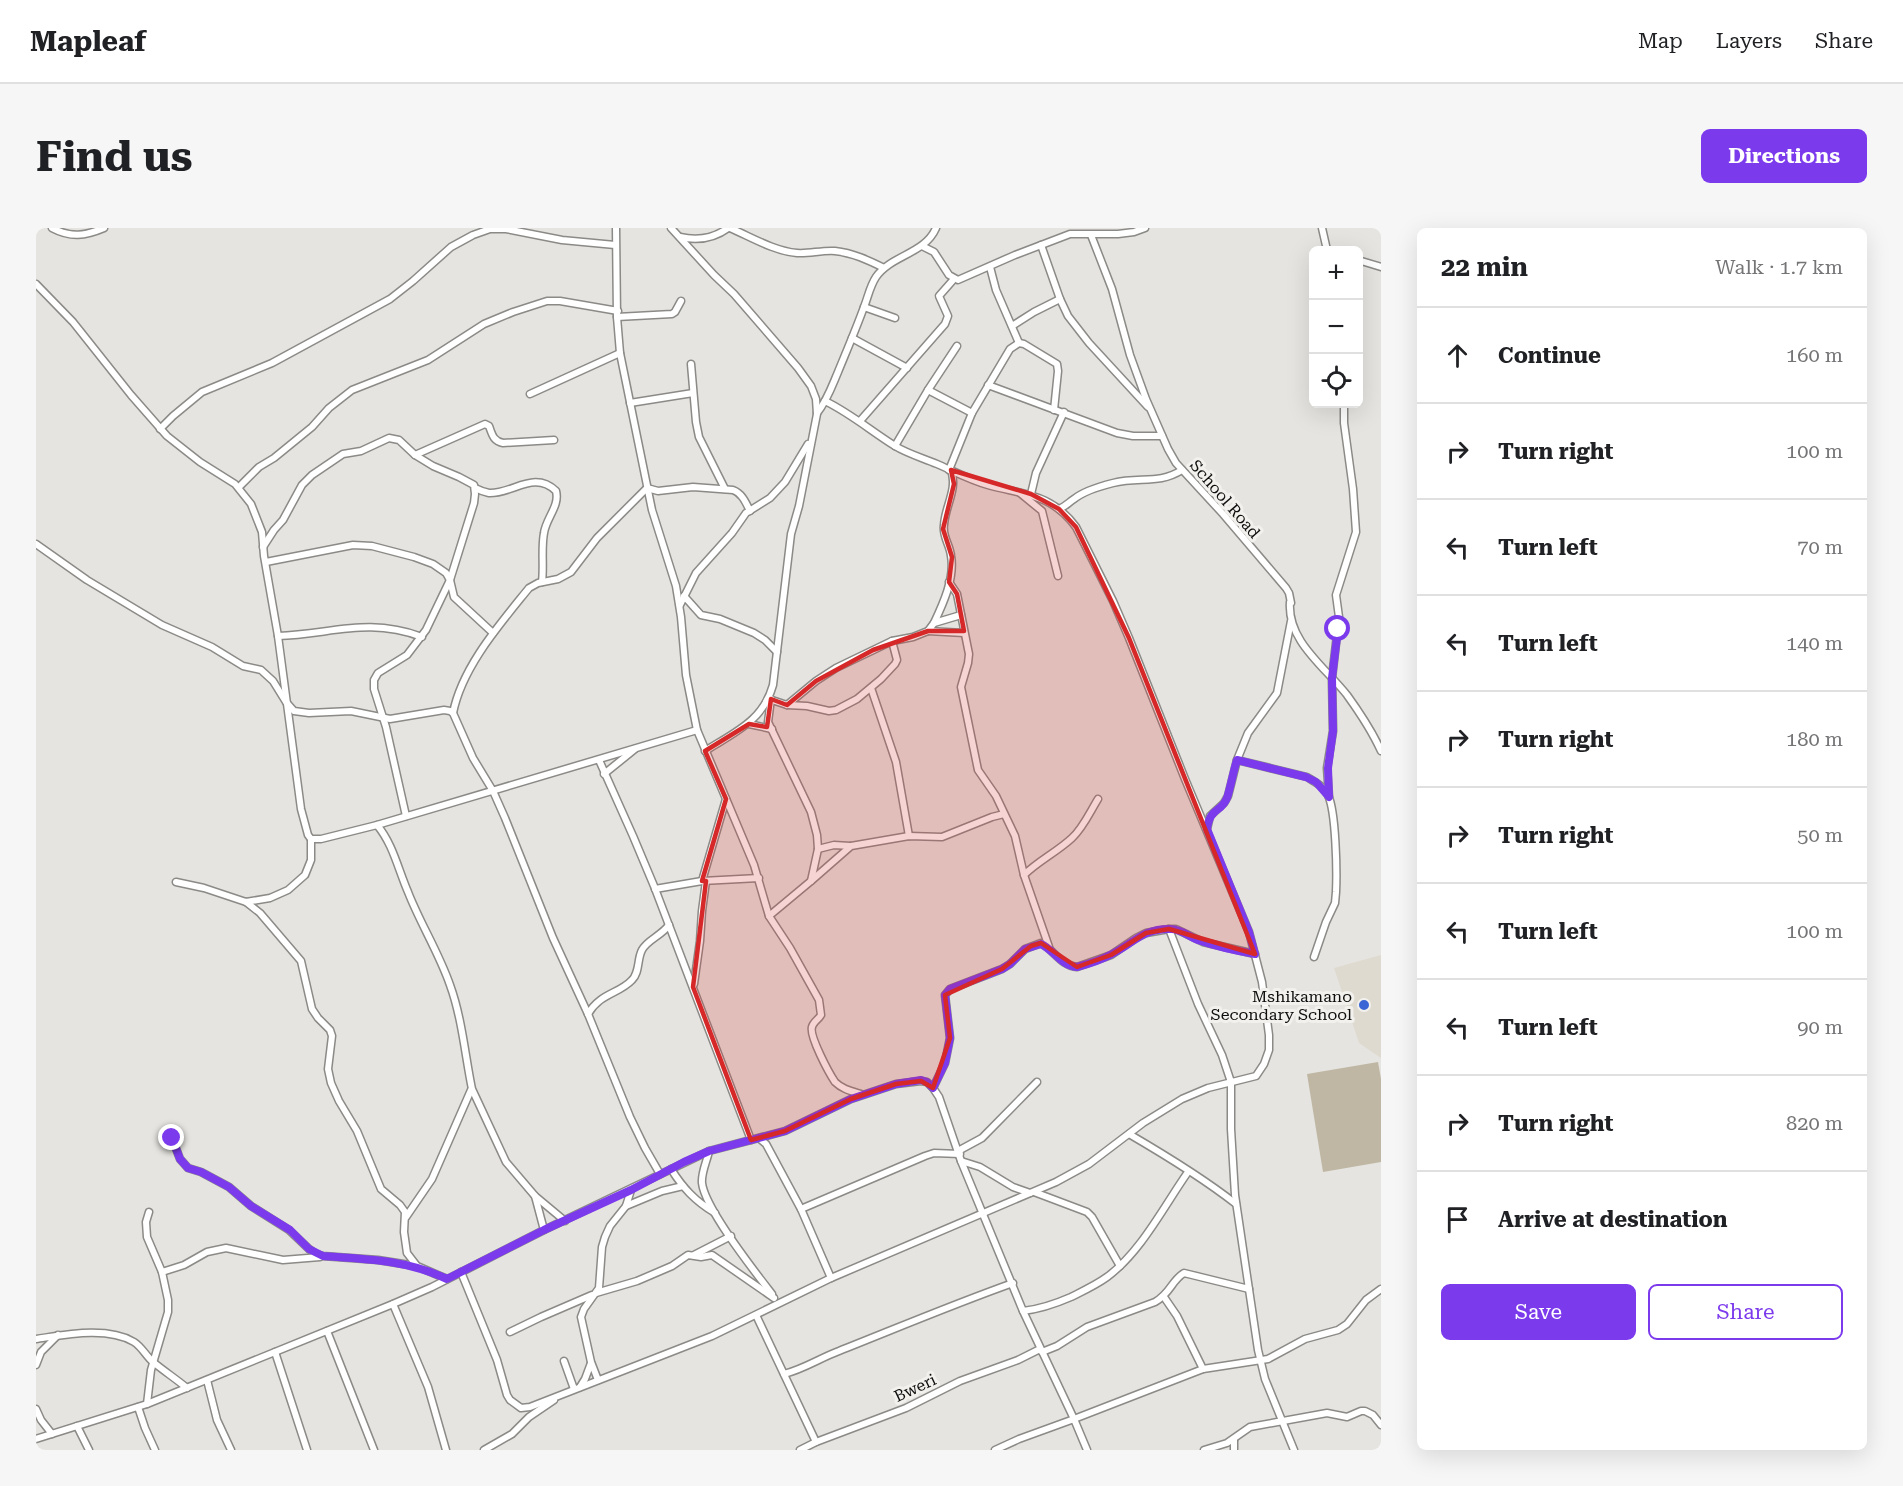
<!DOCTYPE html>
<meta charset="utf-8">
<style>
body{margin:0;font-family:"Roboto Serif",serif;background:#f6f6f6;color:#202124}
.controls{position:absolute;right:18px;top:18px;display:grid;overflow:hidden;border-radius:9px;box-shadow:0 6px 24px #0002}
.controls button{width:54px;height:54px;display:grid;place-items:center;padding:0;border:0;border-bottom:2px solid #e0e0e0;background:#fff;color:#202124;font:30px sans-serif}
.stop{position:absolute;width:18px;height:18px;margin:-14px;border:4px solid #7c3aed;border-radius:50%;background:#fff}
.stop.end{background:#7c3aed;border-color:#fff;box-shadow:0 2px 6px #0008}
.list{margin:0;padding:0;list-style:none}
h2{display:flex;justify-content:space-between;align-items:center;height:78px;margin:0;padding:0 24px;font-size:26px}
h2 small{font-size:20px;font-weight:400;color:#757577}
.list li{display:grid;grid-template-columns:39px 1fr auto;gap:18px;align-items:center;box-sizing:border-box;height:96px;padding:0 24px;border-top:2px solid #e0e0e0}
.list b{display:block;font-size:22px;white-space:nowrap}
.list em{font-size:20px;font-style:normal;color:#757577}
.actions{display:flex;gap:12px;padding:18px 24px}
.actions a{flex:1;padding:14px 0;border:2px solid #7c3aed;border-radius:9px;text-align:center;font-size:21px;color:#7c3aed}
.actions .main{background:#7c3aed;color:#fff}
.icon{flex:none;width:33px;height:33px;fill:none;stroke:currentColor;stroke-width:2;stroke-linecap:round;stroke-linejoin:round}
.map{position:relative;flex:none;width:1345px;height:1222px;overflow:hidden;border-radius:9px}
header{display:flex;align-items:center;gap:36px;box-sizing:border-box;height:84px;padding:0 30px;background:#fff;border-bottom:2px solid #e0e0e0}
header strong{font-size:28px}
nav{display:flex;gap:33px;margin-inline-start:auto;font-size:21px}
.intro{display:flex;align-items:center;justify-content:space-between;box-sizing:border-box;height:144px;padding:0 36px}
h1{margin:0;font-size:42px}
.button{padding:15px 27px;border-radius:9px;background:#7c3aed;color:#fff;font-size:21px;font-weight:700}
main{display:flex;gap:36px;padding:0 36px}
aside{flex:1;background:#fff;border-radius:9px;box-shadow:0 6px 24px #0002}
.map>svg:first-child{display:block}
.built{fill:#dedacf}
.green{fill:#bfb7a3}
.lines{fill:none;stroke-linecap:round;stroke-linejoin:round}
.minor-casing{stroke:#8b8a87;stroke-width:9}
.minor{stroke:#fff;stroke-width:6}
.route{stroke:#7c3aed;stroke-width:8}
.marked{fill:#d62828;fill-opacity:0.2;stroke:#d62828;stroke-width:4.5;stroke-linejoin:round}
.poi-dot{fill:#3965d5;stroke:#f2f1ee;stroke-width:2}
.labels{text-anchor:middle;dominant-baseline:central;stroke-width:6;stroke-linejoin:round;paint-order:stroke}
.street-label{font-size:16px;fill:#0e0e0d;stroke:#f2f1ee}
.poi-label{font-size:16px;fill:#0e0e0d;stroke:#f2f1ee;text-anchor:end}
</style>
<header>
<strong>Mapleaf</strong>
<nav><a>Map</a><a>Layers</a><a>Share</a></nav>
</header>
<div class="intro"><h1>Find us</h1><a class="button">Directions</a></div>
<main>
<div class="map">
<svg width="1345" height="1222" viewBox="0 0 1345 1222">
<rect width="100%" height="100%" fill="#e5e4e0"/>
<!-- built -->
<polygon class="built" points="1345,727 1345,830 1323,815 1298,740"/>
<!-- green -->
<polygon class="green" points="1342,834 1345,851 1345,934 1287,944 1271,846"/>
<g class="lines">
<!-- minor casing -->
<g class="minor-casing">
<g id="minor">
<path d="M16 0C35 10 49 8 68 0"/>
<path d="M580 0 581 89 584 125 616 282 640 358 645 389 650 447 661 502 718 637 733 688 754 720 783 772 785 787C783 791 777 794 776 799 773 808 793 845 799 854 806 861 815 863 825 866"/>
<path d="M635 0 678 47 698 66 762 140 775 158 780 171 781 186 763 278 755 306 737 457C727 493 699 504 669 523"/>
<path d="M694 0C715 9 738 23 761 25 773 26 786 22 799 23 817 25 832 32 848 40"/>
<polyline points="1286,0 1291,22"/>
<path d="M1055 7 1076 61 1094 127 1110 171 1132 221 1140 235 1187 286 1250 360 1253 365 1255 375 1254 374C1251 413 1289 439 1311 467 1324 485 1336 503 1345 523"/>
<path d="M644 9C662 13 677 11 692 0"/>
<polyline points="1005,17 1024,71 1032,88 1053,115 1112,179"/>
<polyline points="886,18 898,24 913,47 922,52 979,27 1034,6 1082,6 1098,4 1109,0"/>
<polyline points="1322,32 1345,39"/>
<polyline points="954,39 960,62 983,115"/>
<polyline points="0,56 37,94 95,167 131,208 164,234 199,256 215,276 226,304 228,328 242,408 265,581 272,607 275,611 285,611 341,597 661,502"/>
<polyline points="828,79 859,90"/>
<polyline points="581,89 636,86 639,84 645,73"/>
<polyline points="976,98 998,84 1024,71"/>
<polyline points="816,110 871,140"/>
<polyline points="655,136 660,194 663,209 689,261"/>
<polyline points="952,157 1081,205 1097,208 1126,208"/>
<polyline points="892,162 936,185"/>
<polyline points="494,166 584,125"/>
<polyline points="594,175 657,165"/>
<path d="M781 185C791 173 796 158 802 144 811 122 820 101 828 79 832 69 834 58 840 49 855 27 889 26 900 0"/>
<polyline points="824,193 909,96 912,88 903,68 918,51"/>
<polyline points="124,201 137,188 166,164 236,135 354,71 377,53 415,19 437,7 454,1 470,1 526,12 579,17"/>
<polyline points="859,218 892,162 921,118"/>
<path d="M379 227 449 196 453 198C456 206 457 213 467 215L518 212"/>
<polyline points="913,242 936,185 974,121 983,115 988,116 1021,136 1022,143 1018,182"/>
<polyline points="203,259 223,239 238,230 276,199 293,180 316,162 392,132 448,96 477,84 511,73 524,73 582,83"/>
<path d="M439 260C443 262 448 264 453 265 477 266 498 242 520 263 524 278 510 290 508 305 505 321 508 338 506 354"/>
<polyline points="984,265 1006,283 1022,348"/>
<polyline points="995,266 1000,245 1028,184"/>
<path d="M1023 281C1030 278 1032 275 1038 271 1048 263 1065 258 1077 255 1104 248 1122 257 1146 242"/>
<polyline points="0,316 51,352 126,397 176,419 207,438 225,442 237,453 250,474 258,483 273,485 315,483 354,491 408,482 414,483 417,485 437,530 457,563 469,590 517,710 552,786 594,889 609,920 624,946"/>
<polyline points="227,319 238,302 247,292 266,257 276,247 307,226 325,223 353,210 363,212 379,227 397,238 423,249 438,257 439,266 438,275 414,352 390,402 371,427 342,445 338,452 338,461 350,499 370,588"/>
<polyline points="230,334 317,317 336,318 378,329 397,336 410,345 414,352 418,369 457,405"/>
<polyline points="913,354 921,366 933,426 932,435 925,459 942,542 960,568 979,608 988,647 1013,719"/>
<polyline points="648,368 665,387 684,391 718,405 729,412 741,424"/>
<polyline points="644,377 660,345 696,305 710,285 734,270 749,254 772,216"/>
<path d="M898 395C907 376 919 350 915 328 914 317 906 308 908 297 909 278 922 261 915 242"/>
<polyline points="892,403 928,405"/>
<path d="M242 408C296 406 332 389 386 409"/>
<polyline points="835,460 860,534 873,608"/>
<polyline points="733,471 751,477 771,478 793,483 800,482 821,471 845,451 859,436 861,432 856,413"/>
<polyline points="735,471 732,494 775,584 781,607 782,621 775,653"/>
<polyline points="751,477 780,453 800,440 856,413 877,409 892,403 898,395 925,387"/>
<path d="M417 485C426 439 464 396 493 360L502 355 522 351 535 344 561 310 611 260 622 263 657 259 697 262C706 265 710 275 714 283"/>
<polyline points="713,496 736,501"/>
<polyline points="563,532 597,608 618,658 715,912"/>
<path d="M1201 532 1271 549C1279 554 1287 558 1292 567 1300 584 1301 643 1300 664L1299 675 1290 694 1278 729"/>
<polyline points="568,546 599,521"/>
<polyline points="1293,569 1291,540 1297,503 1296,450 1303,389 1300,367 1320,304 1317,261 1308,195 1308,176"/>
<path d="M341 597C357 616 362 641 372 664 384 695 403 725 414 757 426 790 429 827 436 861L470 934 499 968 529 993"/>
<polyline points="1171,601 1174,588 1188,575 1192,568 1201,532 1212,505 1241,465 1255,393"/>
<polyline points="782,621 798,617 814,618"/>
<path d="M988 647C1002 633 1021 624 1036 610 1047 600 1054 584 1062 571"/>
<polyline points="666,653 690,571"/>
<polyline points="140,654 168,660 210,674 234,670 252,662 269,647 275,632 275,611"/>
<polyline points="619,661 666,653 723,650"/>
<polyline points="210,674 224,685 265,733 276,781 282,790 294,802 296,808 292,841 295,855 303,873 321,903 345,961 364,977 369,984 368,1004 371,1025 381,1038 411,1051"/>
<polyline points="733,688 775,653 815,618 873,608 906,609 956,589 968,586"/>
<polyline points="1133,701 1162,776 1186,827 1195,854 1195,901 1199,967 1222,1122 1229,1151 1258,1222"/>
<polyline points="658,756 664,713 666,683 670,653"/>
<path d="M552 786C564 765 583 766 596 752 604 744 601 731 606 722 611 712 625 708 633 697"/>
<path d="M897 860 909 835 914 810 909 767 914 761 966 741 974 736 989 721 1005 715C1018 722 1025 738 1041 739L1075 727 1100 710 1110 705 1133 701H1140L1167 714 1219 726"/>
<path d="M1093 906C1129 927 1167 950 1200 976"/>
<polyline points="136,910 144,931 152,940 165,944 193,959 215,978 253,1002 273,1021 280,1026 287,1028 342,1032 380,1038"/>
<polyline points="724,911 730,916 765,981 795,1050"/>
<path d="M673 923C671 933 665 945 666 955 669 981 719 1044 736 1066"/>
<polyline points="922,923 946,910 1001,854"/>
<polyline points="925,933 944,939 977,959 994,965"/>
<path d="M635 941C647 960 659 973 679 985"/>
<polyline points="998,964 1051,984 1056,989 1084,1038"/>
<polyline points="499,968 508,1002"/>
<polyline points="590,978 626,963 647,958"/>
<polyline points="765,981 889,928 898,925 924,926"/>
<polyline points="370,989 396,951 435,862"/>
<polyline points="658,1027 695,1008"/>
<polyline points="126,1044 148,1037 171,1024 190,1020 247,1032 284,1029"/>
<path d="M425 1044 461 1132 471 1167 474 1172 485 1180 494 1179 676 1108 795 1050 1020 954 1053 936 1107 895 1146 871 1172 860 1220 848 1228 836 1233 822V807L1226 754 1213 704 1149 551 1093 410 1077 373 1040 299C1015 265 988 267 952 257 934 252 917 243 901 236 887 230 872 226 859 218 835 203 814 185 789 173"/>
<polyline points="560,1065 601,1053 636,1038 652,1027 665,1029 676,1027 738,1070"/>
<polyline points="1128,1069 1141,1088 1167,1141"/>
<polyline points="357,1076 392,1159 410,1222"/>
<path d="M987 1083C1005 1081 1019 1076 1035 1069 1047 1063 1060 1057 1071 1049 1105 1024 1128 978 1152 944"/>
<polyline points="720,1087 780,1214"/>
<polyline points="291,1103 338,1222"/>
<polyline points="474,1104 505,1089 556,1067"/>
<path d="M0 1111C28 1107 71 1098 98 1114 106 1119 110 1128 117 1134 128 1143 140 1151 151 1160"/>
<polyline points="239,1124 271,1222"/>
<path d="M1006 1124 1021 1118 1051 1099 1119 1074C1135 1065 1135 1053 1148 1045L1213 1061"/>
<polyline points="528,1133 538,1161"/>
<polyline points="0,1137 5,1124 22,1107"/>
<path d="M748 1146C768 1141 784 1130 803 1123 861 1100 918 1076 977 1055"/>
<polyline points="171,1152 181,1192 195,1222"/>
<polyline points="562,1152 555,1134 545,1089 548,1081 563,1060 566,1019 569,1009 574,998 590,978 595,962"/>
<polyline points="544,1159 549,1151 555,1135"/>
<polyline points="111,1176 115,1142 132,1084 132,1072 126,1044 111,1009 110,994 113,984"/>
<polyline points="102,1179 109,1200 119,1222"/>
<polyline points="0,1181 5,1192 16,1206"/>
<polyline points="41,1198 53,1222"/>
<polyline points="0,1211 111,1176 357,1076 396,1059 508,1002 673,923 749,903 815,871 860,856 885,853 891,854 897,860 903,869 925,933 987,1083 1038,1191 1051,1222"/>
<polyline points="1198,1211 1198,1222"/>
<polyline points="448,1222 476,1206 493,1189 518,1172"/>
<polyline points="764,1222 780,1214 870,1180 924,1153 982,1132 1004,1121"/>
<polyline points="959,1222 983,1211 1038,1191 1167,1141 1232,1131 1269,1111 1302,1102 1311,1096 1330,1072 1345,1061"/>
<polyline points="1168,1222 1191,1215 1214,1199 1291,1185 1311,1189 1325,1183 1329,1183 1337,1187 1345,1197"/>
</g>
</g>
<!-- minor -->
<use href="#minor" class="minor"/>
</g>
<g class="lines">
<!-- route -->
<path class="route" d="M136 910 144 931 152 940 165 944 193 959 215 978 254 1002 273 1021 287 1028C331 1031 370 1032 411 1051L508 1002 595 962 648 934 673 923 749 903 815 871 860 856 885 852 891 854 897 860 909 835 914 810 909 767 914 761 966 741 974 736 989 721 1005 716C1018 722 1025 738 1041 739 1053 736 1065 732 1076 726 1098 715 1107 700 1135 701 1146 701 1154 710 1165 713 1182 719 1201 723 1219 726L1213 704 1171 601C1174 579 1185 585 1191 570 1195 558 1197 544 1201 532L1270 549 1280 554 1293 569 1292 540 1297 503 1296 450 1302 401"/>
</g>
<!-- marked area -->
<path class="marked" d="M915 242 995 266 1023 281 1040 299 1093 410 1219 726 1133 701 1110 705 1075 727 1041 739 1005 715 995 718 966 741 909 767 914 810 897 860 885 853 860 856 815 871 749 903 715 912 657 759 670 653H666L690 571 669 523 713 496 731 499 735 471 751 477 780 453 837 422 892 403H928L921 366 913 354 916 329 907 301 918 256Z"/>
<!-- markers -->
<circle class="poi-dot" cx="1328" cy="777" r="6"/>
<g class="labels">
<!-- street labels -->
<g class="street-label">
<text transform="translate(1189 271) rotate(49)">School Road</text>
<text transform="translate(879 1160) rotate(-25)">Bweri</text>
</g>
<!-- poi labels -->
<g class="poi-label">
<text x="1316" y="768">Mshikamano<tspan x="1316" dy="18">Secondary School</tspan></text>
</g>
</g>
</svg>
<div class="controls">
<button>+</button>
<button>−</button>
<button><svg class="icon" aria-label="locate" viewBox="0 0 24 24"><circle cx="12" cy="12" r="6"/><path d="M12 2v4M12 18v4M2 12h4M18 12h4"/></svg></button>
</div>
<div class="stop" style="left:1302px;top:401px"></div>
<div class="stop end" style="left:136px;top:910px"></div>
</div>
<aside>
<h2>22 min<small>Walk · 1.7 km</small></h2>
<ul class="list">
<li><svg class="icon" aria-label="ahead" viewBox="0 0 24 24"><path d="M12 20V5M6 11l6-6 6 6"/></svg><div><b>Continue</b></div><em>160 m</em></li>
<li><svg class="icon" aria-label="right" viewBox="0 0 24 24"><path d="M7 20v-9h11M14 6l5 5-5 5"/></svg><div><b>Turn right</b></div><em>100 m</em></li>
<li><svg class="icon" aria-label="left" viewBox="0 0 24 24"><path d="M17 20v-9H6M10 6l-5 5 5 5"/></svg><div><b>Turn left</b></div><em>70 m</em></li>
<li><svg class="icon" aria-label="left" viewBox="0 0 24 24"><path d="M17 20v-9H6M10 6l-5 5 5 5"/></svg><div><b>Turn left</b></div><em>140 m</em></li>
<li><svg class="icon" aria-label="right" viewBox="0 0 24 24"><path d="M7 20v-9h11M14 6l5 5-5 5"/></svg><div><b>Turn right</b></div><em>180 m</em></li>
<li><svg class="icon" aria-label="right" viewBox="0 0 24 24"><path d="M7 20v-9h11M14 6l5 5-5 5"/></svg><div><b>Turn right</b></div><em>50 m</em></li>
<li><svg class="icon" aria-label="left" viewBox="0 0 24 24"><path d="M17 20v-9H6M10 6l-5 5 5 5"/></svg><div><b>Turn left</b></div><em>100 m</em></li>
<li><svg class="icon" aria-label="left" viewBox="0 0 24 24"><path d="M17 20v-9H6M10 6l-5 5 5 5"/></svg><div><b>Turn left</b></div><em>90 m</em></li>
<li><svg class="icon" aria-label="right" viewBox="0 0 24 24"><path d="M7 20v-9h11M14 6l5 5-5 5"/></svg><div><b>Turn right</b></div><em>820 m</em></li>
<li><svg class="icon" aria-label="arrive" viewBox="0 0 24 24"><path d="M6 21V4h12l-3 4 3 4H6"/></svg><div><b>Arrive at destination</b></div></li>
</ul>
<div class="actions"><a class="main">Save</a><a>Share</a></div>
</aside>
</main>
